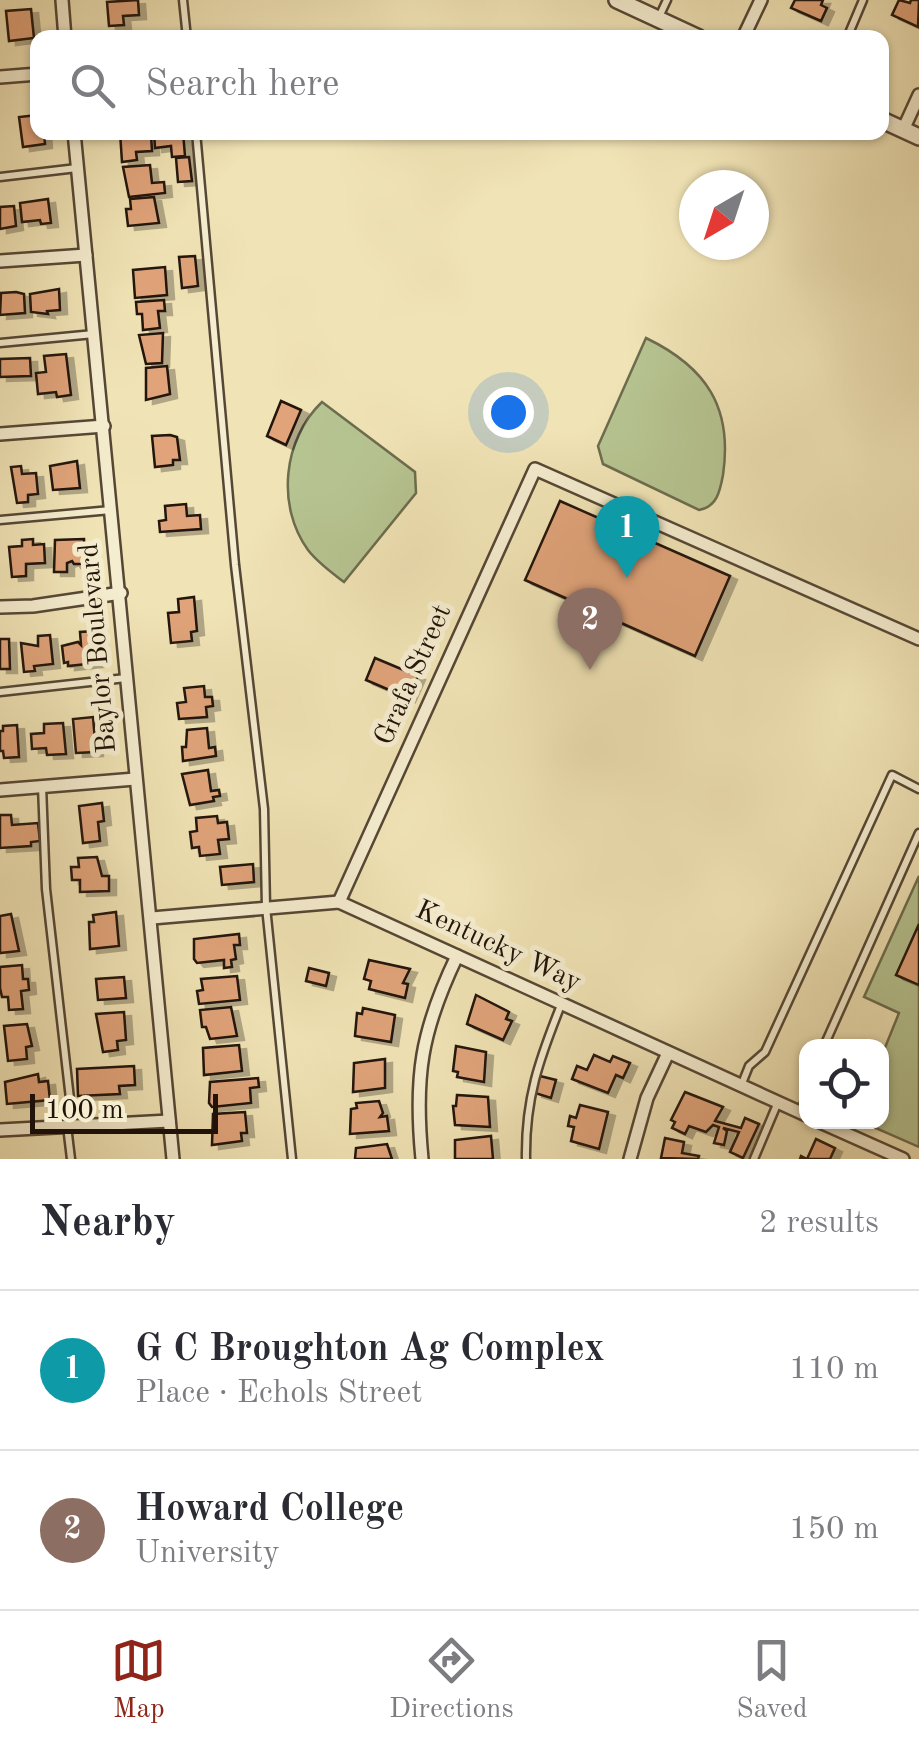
<!DOCTYPE html>
<meta charset="utf-8">
<style>
body{margin:0;font-family:"Old Standard TT",serif;background:#f2f2f3;color:#2b2b33}
.controls{position:absolute;right:30px;bottom:30px;display:grid;overflow:hidden;border-radius:20px;box-shadow:0 2px 8px #0004}
.controls button{width:90px;height:90px;display:grid;place-items:center;padding:0;border:0;border-bottom:2px solid #e1e1e2;background:#fff;color:#2b2b33;font:50px sans-serif}
.compass{position:absolute;left:679px;top:170px;width:90px;height:90px;border-radius:50%;background:#fff;box-shadow:0 2px 8px #0004;rotate:219deg}
.scale{position:absolute;left:30px;bottom:25px;width:188px;box-sizing:border-box;padding-left:10px;border:5px solid #21130a;border-top:0;font-size:28px;line-height:35px;white-space:nowrap;color:#21130a;-webkit-text-stroke:8px #f5edcf;paint-order:stroke}
.you{position:absolute;left:508px;top:412px;width:35px;height:35px;margin:-25px;border:8px solid #fff;border-radius:50%;background:#1a73e8;box-shadow:0 0 0 15px #1a73e833}
.badge{display:grid;place-items:center;width:65px;height:65px;border-radius:50%;background:#8f2418;color:#fff;font-size:32px;font-weight:700}
.pin{position:absolute;translate:-50% -82px;filter:drop-shadow(0 2px 5px #0008)}
.pin::after{content:'';position:absolute;top:52px;width:35px;height:30px;background:inherit;clip-path:polygon(0 0,100% 0,50% 100%)}
.list{margin:0;padding:0;list-style:none}
h2{display:flex;justify-content:space-between;align-items:center;height:130px;margin:0;padding:0 40px;font-size:42px}
h2 small{font-size:32px;font-weight:400;color:#7c7c81}
.list li{display:grid;grid-template-columns:65px 1fr auto;gap:30px;align-items:center;box-sizing:border-box;height:160px;padding:0 40px;border-top:2px solid #e1e1e2}
.list b{display:block;font-size:38px;white-space:nowrap}
.list p{margin:0;font-size:32px;white-space:nowrap;color:#7c7c81}
.list em{font-size:32px;font-style:normal;color:#7c7c81}
.icon{flex:none;width:55px;height:55px;fill:none;stroke:currentColor;stroke-width:2;stroke-linecap:round;stroke-linejoin:round}
.map{position:relative;flex:none;width:919px;height:1159px;overflow:hidden}
.search{position:absolute;background:#fff;box-shadow:0 2px 8px #0004;left:30px;right:30px;top:30px;height:110px;display:flex;align-items:center;gap:25px;box-sizing:border-box;padding:0 35px;border-radius:20px;color:#7c7c81;font-size:38px}
.sheet{height:450px;background:#fff}
nav{display:flex;justify-content:space-around;align-items:center;box-sizing:border-box;height:140px;border-top:2px solid #e1e1e2;background:#fff;font-size:28px;color:#7c7c81}
nav a{display:grid;justify-items:center;gap:5px}
nav .on{color:#8f2418}
.map>svg:first-child{display:block}
.green{fill:#b6c491;stroke:#6c6c4e;stroke-width:2.5}
.building{fill:#e0a37a;stroke:#21130a;stroke-width:2.5;filter:url(#shadow)}
.lines{fill:none;stroke-linecap:round;stroke-linejoin:round}
.service-casing{stroke:#554735;stroke-width:11}
.minor-casing{stroke:#554735;stroke-width:16}
.tertiary-casing{stroke:#554735;stroke-width:20}
.service{stroke:#f5edcf;stroke-width:6}
.minor{stroke:#f5edcf;stroke-width:11}
.tertiary{stroke:#f5edcf;stroke-width:15}
.labels{text-anchor:middle;dominant-baseline:central;stroke-width:10;stroke-linejoin:round;paint-order:stroke}
.street-label{font-size:28px;fill:#21130a;stroke:#f5edcf}
</style>
<div class="map">
<svg width="919" height="1159" viewBox="0 0 919 1159">
<defs>
<filter id="shadow"><feDropShadow dx="7" dy="4" stdDeviation="0" flood-color="#0004"/></filter>
</defs>
<rect width="100%" height="100%" fill="#f0e3b5"/>
<filter id="stains"><feTurbulence type="fractalNoise" baseFrequency=".002" numOctaves="4"/><feColorMatrix values="0 0 0 0 .2 0 0 0 0 .09 0 0 0 0 .02 0 0 0 .5 -.17"/></filter>
<radialGradient id="worn" r=".72"><stop offset=".6" stop-color="#630" stop-opacity="0"/><stop offset="1" stop-color="#630" stop-opacity=".3"/></radialGradient>
<!-- green -->
<g class="green">
<path d="M646 338C706 367 733 407 723 475 720 491 717 507 699 510L603 464 598 446Z"/>
<path d="M322 402 415 472 416 493 344 582C331 572 318 563 308 550 276 506 283 439 322 402Z"/>
<polygon points="919,876 919,1147 862,1122 882,1122 882,1055 899,1013 864,997"/>
</g>
<!-- building -->
<g class="building">
<polygon points="138,0 139,15 123,16 124,25 109,26 107,2"/>
<polygon points="795,0 823,0 821,5 827,8 821,21 791,8"/>
<polygon points="899,0 910,3 911,0 919,0 918,27 892,15"/>
<polygon points="31,9 34,38 9,41 6,11"/>
<polygon points="38,115 38,132 44,132 45,144 23,147 19,117"/>
<polygon points="120,132 130,132 131,136 151,135 152,151 136,152 137,160 122,162"/>
<polygon points="154,132 183,132 185,156 172,157 171,146 155,148"/>
<polygon points="189,157 192,181 178,182 176,158"/>
<polygon points="150,165 152,183 164,182 165,193 129,197 123,167"/>
<polygon points="154,197 159,223 128,226 126,209 131,209 130,199"/>
<polygon points="48,199 51,223 41,224 40,220 22,222 20,203"/>
<polygon points="14,206 16,226 0,229 0,207"/>
<polygon points="195,256 198,286 182,288 179,257"/>
<polygon points="165,267 167,295 135,298 133,270"/>
<polygon points="59,289 60,310 47,311 48,314 31,312 30,294"/>
<polygon points="16,292 24,294 25,313 0,315 1,293"/>
<polygon points="164,300 165,311 158,311 160,328 143,330 142,314 137,314 136,302"/>
<polygon points="163,333 162,363 146,364 139,335"/>
<polygon points="66,354 71,395 57,397 56,392 38,394 36,373 46,372 44,356"/>
<polygon points="30,358 31,376 0,377 0,359"/>
<polygon points="167,366 170,394 146,400 146,368"/>
<polygon points="281,401 301,410 286,445 267,436"/>
<polygon points="170,435 177,437 180,460 173,460 173,465 155,467 152,436"/>
<polygon points="77,461 80,488 53,490 50,466"/>
<polygon points="21,466 22,474 36,473 38,494 28,495 28,502 17,503 11,467"/>
<polygon points="560,501 730,576 695,656 525,580"/>
<polygon points="186,504 187,516 200,515 201,529 160,532 159,521 166,520 165,506"/>
<polygon points="33,539 33,545 44,544 45,563 26,564 26,576 12,577 9,547 22,546 22,540"/>
<polygon points="84,539 85,564 74,564 72,561 67,563 67,572 54,572 55,540"/>
<polygon points="194,597 197,631 191,632 192,641 171,643 168,613 179,612 178,599"/>
<polygon points="94,631 97,663 68,666 68,662 64,663 62,646 78,642 81,645 80,632"/>
<polygon points="50,635 53,664 34,666 35,671 24,672 21,643 38,646 38,636"/>
<polygon points="0,639 9,639 10,669 0,669"/>
<polygon points="375,658 418,676 408,698 366,680"/>
<polygon points="204,686 205,697 212,697 213,706 206,707 207,717 179,719 177,703 186,702 184,688"/>
<polygon points="93,717 96,752 76,753 73,719"/>
<polygon points="63,723 66,754 47,755 46,748 32,749 31,734 44,733 44,724"/>
<polygon points="17,725 19,757 4,758 3,751 0,751 0,731 3,731 3,726"/>
<polygon points="207,728 209,748 215,747 216,756 183,761 182,747 186,747 187,730"/>
<polygon points="208,770 211,791 219,790 220,796 213,797 214,801 190,805 182,774"/>
<polygon points="102,803 104,821 98,822 100,841 83,843 79,806"/>
<polygon points="0,815 11,815 12,825 38,823 40,841 31,842 31,846 0,848"/>
<polygon points="217,816 218,823 227,822 229,839 218,840 220,854 200,856 199,847 192,848 190,832 197,831 196,818"/>
<polygon points="97,857 102,876 109,876 109,891 80,892 80,880 72,880 71,867 79,867 78,858"/>
<polygon points="253,864 254,882 222,885 220,867"/>
<polygon points="116,912 119,946 90,949 89,922 94,922 93,915"/>
<polygon points="11,914 19,951 0,953 0,916"/>
<polygon points="919,924 919,985 896,975"/>
<polygon points="239,934 240,945 234,945 236,959 231,960 232,967 224,968 224,960 197,963 194,959 194,939"/>
<polygon points="369,960 410,969 403,983 408,984 405,998 369,989 371,981 364,979"/>
<polygon points="22,965 23,979 28,979 29,990 21,991 23,1009 9,1010 8,997 2,997 0,988 0,967"/>
<polygon points="309,968 329,973 326,986 306,981"/>
<polygon points="237,976 240,1000 199,1004 197,991 203,990 201,979"/>
<polygon points="124,977 126,998 98,1000 96,979"/>
<polygon points="476,995 509,1012 506,1019 512,1021 503,1040 467,1024"/>
<polygon points="231,1007 237,1036 210,1039 206,1027 202,1027 200,1010"/>
<polygon points="363,1008 395,1015 391,1042 355,1036 357,1013 362,1014"/>
<polygon points="124,1012 126,1040 117,1041 118,1050 103,1052 96,1014"/>
<polygon points="27,1024 32,1046 26,1047 27,1059 8,1061 4,1026"/>
<polygon points="239,1045 242,1071 204,1075 203,1048"/>
<polygon points="456,1046 486,1052 484,1082 457,1077 458,1072 453,1071"/>
<polygon points="594,1055 610,1062 613,1056 630,1063 623,1078 616,1075 608,1093 572,1079 577,1066 587,1070"/>
<polygon points="385,1059 385,1088 353,1092 354,1063"/>
<polygon points="134,1066 135,1085 119,1086 120,1094 78,1096 77,1069"/>
<polygon points="38,1074 39,1082 48,1081 50,1100 7,1104 5,1082"/>
<polygon points="540,1076 556,1080 551,1098 535,1093"/>
<polygon points="258,1078 259,1087 250,1088 251,1103 212,1107 209,1103 210,1082"/>
<polygon points="685,1092 723,1107 715,1121 741,1128 745,1118 759,1124 743,1158 730,1152 739,1132 723,1128 727,1131 724,1145 714,1143 719,1127 713,1125 706,1132 689,1126 685,1134 672,1128 675,1122 671,1120"/>
<polygon points="457,1095 488,1097 490,1127 455,1125 453,1106 456,1106"/>
<polygon points="379,1101 383,1113 380,1117 387,1116 389,1131 350,1134 351,1109 357,1108 356,1103"/>
<polygon points="580,1105 608,1112 599,1149 571,1141 574,1127 568,1126 570,1116 576,1118"/>
<polygon points="245,1112 247,1133 241,1133 242,1141 212,1145 213,1114"/>
<polygon points="491,1136 493,1159 455,1159 455,1140"/>
<polygon points="665,1138 684,1142 682,1153 699,1156 698,1159 661,1158"/>
<polygon points="816,1139 835,1148 830,1159 800,1159 801,1156 807,1159"/>
<polygon points="387,1144 392,1159 355,1159 356,1148"/>
</g>
<g class="lines">
<!-- service casing -->
<g class="service-casing">
<g id="service">
<polyline points="183,0 187,38"/>
<polyline points="659,17 667,0"/>
<polyline points="847,38 863,0"/>
<polyline points="196,132 235,565 264,809 266,907 292,1159"/>
<polyline points="0,177 77,168"/>
<polyline points="0,343 94,334"/>
<polyline points="0,520 111,510"/>
<polyline points="0,692 126,678"/>
<polyline points="42,786 46,889 73,1125"/>
<polyline points="824,1046 919,833"/>
<polyline points="741,1086 749,1066 765,1052 892,775 919,789"/>
<polyline points="801,1111 806,1097"/>
<polyline points="67,1126 71,1159"/>
<path d="M526 1159C525 1099 539 1060 561 1005"/>
<polyline points="754,1159 778,1102"/>
</g>
</g>
<!-- minor casing -->
<g class="minor-casing">
<g id="minor">
<polyline points="62,0 65,38"/>
<polyline points="743,38 761,0"/>
<polyline points="0,77 38,74"/>
<polyline points="903,130 919,95"/>
<polyline points="74,132 173,1159"/>
<polyline points="0,261 86,255"/>
<polyline points="0,434 104,426"/>
<polyline points="0,607 33,606 121,593"/>
<polyline points="0,790 135,779"/>
<polyline points="339,902 535,469 919,639"/>
<polyline points="152,918 339,902 806,1115"/>
<polyline points="820,1122 903,1159"/>
<polyline points="0,1130 169,1121"/>
<path d="M422 1159C414 1077 421 1031 457 956"/>
<polyline points="630,1159 647,1098 668,1053"/>
</g>
</g>
<!-- tertiary casing -->
<g class="tertiary-casing">
<g id="tertiary">
<polyline points="617,0 699,38"/>
<polyline points="882,120 919,137"/>
</g>
</g>
<!-- service -->
<use href="#service" class="service"/>
<!-- minor -->
<use href="#minor" class="minor"/>
<!-- tertiary -->
<use href="#tertiary" class="tertiary"/>
</g>
<g class="labels">
<!-- street labels -->
<g class="street-label">
<text transform="translate(99 648) rotate(-95)">Baylor Boulevard</text>
<text transform="translate(414 675) rotate(-66)">Grafa Street</text>
<text transform="translate(498 947) rotate(25)">Kentucky Way</text>
</g>
</g>
<rect width="100%" height="100%" filter="url(#stains)"/>
<rect width="100%" height="100%" fill="url(#worn)"/>
</svg>
<div class="controls">
<button><svg class="icon" aria-label="locate" viewBox="0 0 24 24"><circle cx="12" cy="12" r="6"/><path d="M12 2v4M12 18v4M2 12h4M18 12h4"/></svg></button>
</div>
<svg class="compass" viewBox="-18 -18 36 36"><path d="M0-13l5 13h-10z" fill="#e53935"/><path d="M0 13l5-13h-10z" fill="#7c7c81"/></svg>
<div class="scale">100 m</div>
<div class="you"></div>
<div class="pin badge" style="left:627px;top:578px;background:#0f9aa8">1</div>
<div class="pin badge" style="left:590px;top:670px;background:#8d6e63">2</div>
<div class="search"><svg class="icon" aria-label="search" viewBox="0 0 24 24"><circle cx="10" cy="10" r="6"/><path d="M15 15l6 6"/></svg>Search here</div>
</div>
<section class="sheet">
<h2>Nearby<small>2 results</small></h2>
<ul class="list">
<li><span class="badge" style="background:#0f9aa8">1</span><div><b>G C Broughton Ag Complex</b><p>Place · Echols Street</p></div><em>110 m</em></li>
<li><span class="badge" style="background:#8d6e63">2</span><div><b>Howard College</b><p>University</p></div><em>150 m</em></li>
</ul>
</section>
<nav>
<a class="on"><svg class="icon" aria-label="map" viewBox="0 0 24 24"><path d="M3 6l6-2 6 2 6-2v14l-6 2-6-2-6 2zM9 4v14M15 6v14"/></svg>Map</a>
<a><svg class="icon" aria-label="directions" viewBox="0 0 24 24"><path d="M12 3l9 9-9 9-9-9zM9 14v-3h6M13 9l2 2-2 2"/></svg>Directions</a>
<a><svg class="icon" aria-label="saved" viewBox="0 0 24 24"><path d="M7 4h10v16l-5-4-5 4z"/></svg>Saved</a>
</nav>
